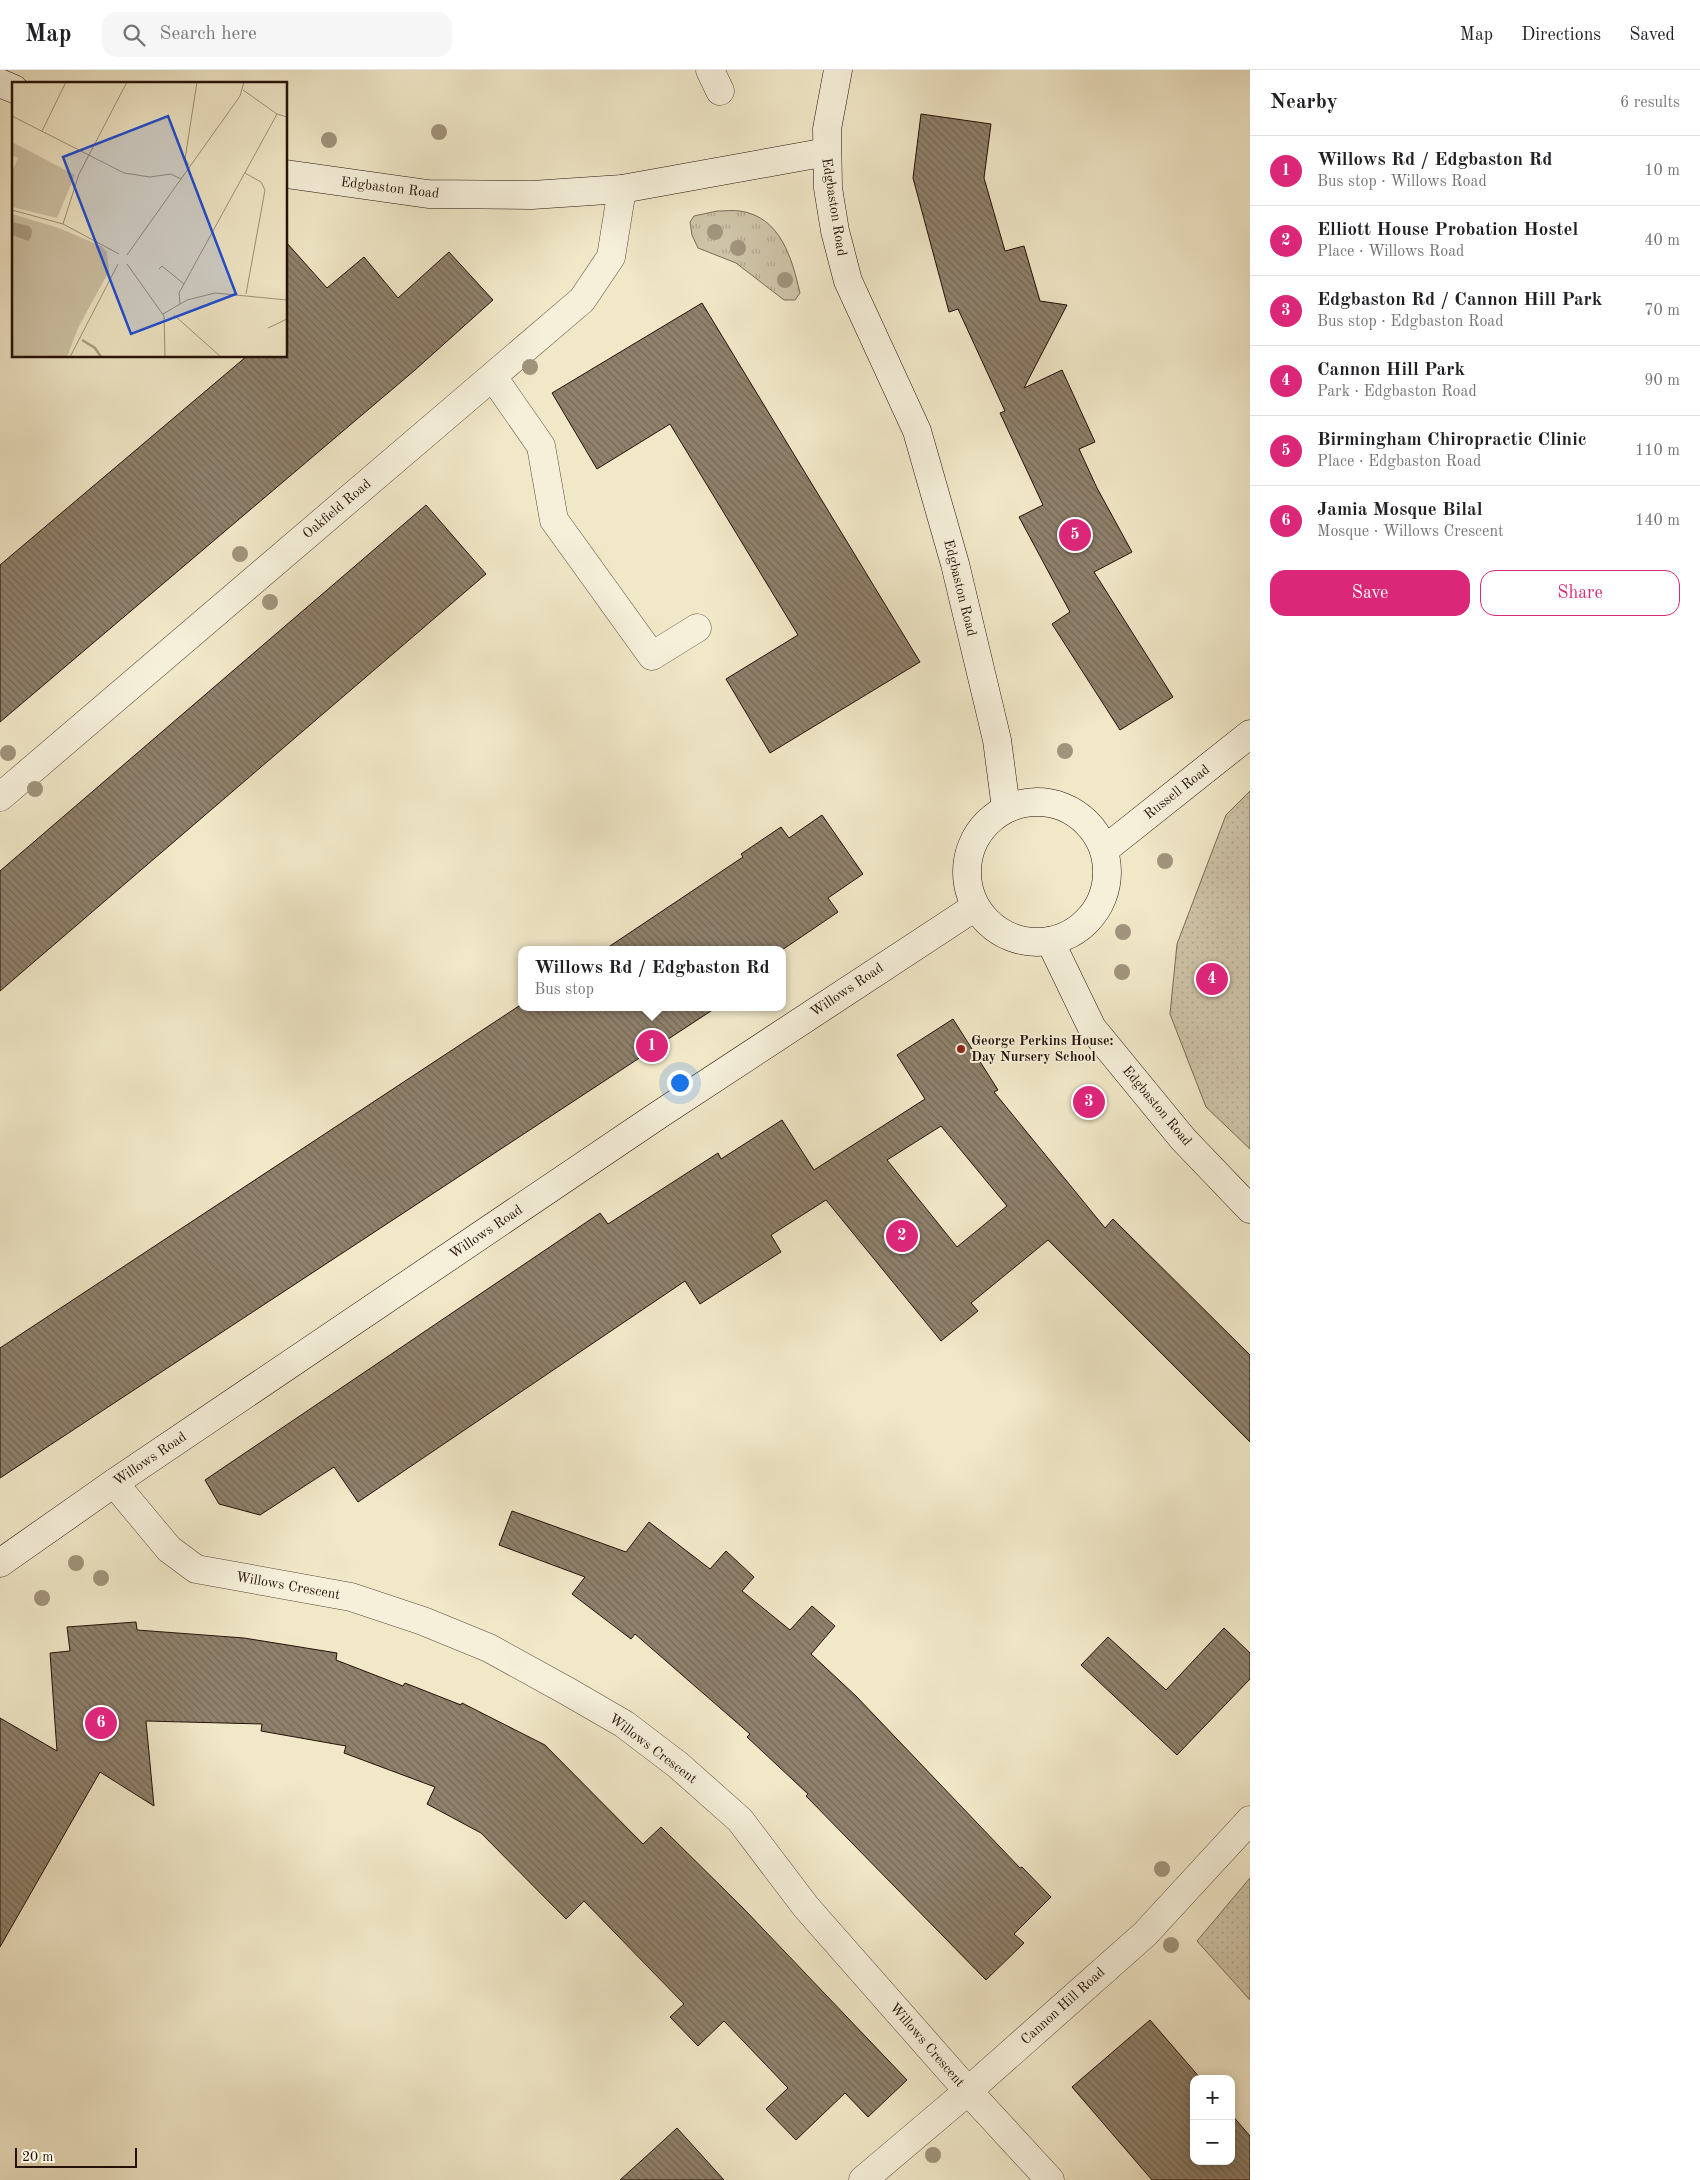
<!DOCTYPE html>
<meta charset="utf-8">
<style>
body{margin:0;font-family:"Old Standard TT",serif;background:#f6f6f6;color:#202124}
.controls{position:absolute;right:15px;bottom:15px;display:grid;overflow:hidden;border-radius:10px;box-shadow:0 2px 12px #0003}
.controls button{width:45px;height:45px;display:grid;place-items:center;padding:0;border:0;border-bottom:1px solid #e0e0e0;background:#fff;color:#202124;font:25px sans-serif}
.scale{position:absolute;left:15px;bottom:12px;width:122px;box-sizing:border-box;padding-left:5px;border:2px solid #251108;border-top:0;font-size:14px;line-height:18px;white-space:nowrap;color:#251108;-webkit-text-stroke:4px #f6f0db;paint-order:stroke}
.you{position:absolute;left:679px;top:1012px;width:18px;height:18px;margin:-12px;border:4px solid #fff;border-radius:50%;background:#1a73e8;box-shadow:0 0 0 8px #1a73e833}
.badge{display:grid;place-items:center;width:32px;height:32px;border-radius:50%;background:#db2777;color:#fff;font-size:16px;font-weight:700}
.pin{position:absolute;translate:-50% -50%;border:2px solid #fff;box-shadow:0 1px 5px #0006}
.popup{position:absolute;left:518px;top:876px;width:268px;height:65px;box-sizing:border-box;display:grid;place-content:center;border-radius:10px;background:#fff;filter:drop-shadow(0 1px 4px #0005);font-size:16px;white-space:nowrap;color:#757577}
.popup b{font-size:19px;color:#202124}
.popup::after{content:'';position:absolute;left:50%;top:100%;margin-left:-10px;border:10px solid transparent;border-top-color:#fff}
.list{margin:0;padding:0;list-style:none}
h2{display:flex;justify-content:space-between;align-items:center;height:65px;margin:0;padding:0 20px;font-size:21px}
h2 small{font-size:16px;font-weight:400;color:#757577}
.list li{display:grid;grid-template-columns:32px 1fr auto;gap:15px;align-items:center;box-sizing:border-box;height:70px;padding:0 20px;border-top:1px solid #e0e0e0}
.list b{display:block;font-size:19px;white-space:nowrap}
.list p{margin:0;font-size:16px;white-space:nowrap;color:#757577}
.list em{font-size:16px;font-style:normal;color:#757577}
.actions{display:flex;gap:10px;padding:15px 20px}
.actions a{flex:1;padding:11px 0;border:1px solid #db2777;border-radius:15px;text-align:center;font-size:18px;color:#db2777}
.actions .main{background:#db2777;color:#fff}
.icon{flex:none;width:28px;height:28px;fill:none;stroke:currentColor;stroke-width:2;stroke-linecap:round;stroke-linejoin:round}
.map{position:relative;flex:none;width:1250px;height:2110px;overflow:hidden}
header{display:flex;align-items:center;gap:30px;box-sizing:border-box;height:70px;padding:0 25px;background:#fff;border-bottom:1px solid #e0e0e0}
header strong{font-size:24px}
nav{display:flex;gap:28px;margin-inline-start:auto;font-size:18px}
.search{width:350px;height:45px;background:#f6f6f6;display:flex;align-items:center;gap:12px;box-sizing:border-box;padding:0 18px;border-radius:15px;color:#757577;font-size:19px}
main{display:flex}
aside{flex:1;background:#fff}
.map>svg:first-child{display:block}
.grass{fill:url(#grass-tufts);stroke:#7a6a58}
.park{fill:url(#park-dots);stroke:#7a6a58}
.building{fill:url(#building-back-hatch);stroke:#251108;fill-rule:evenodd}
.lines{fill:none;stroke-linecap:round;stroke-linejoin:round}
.street-casing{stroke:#584738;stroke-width:29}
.secondary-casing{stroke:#251108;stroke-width:29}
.street{stroke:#f6f0db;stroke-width:28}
.secondary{stroke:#f6f0db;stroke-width:28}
.tree{fill:#a1947d}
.poi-dot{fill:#8f2418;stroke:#f6f0db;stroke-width:2}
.labels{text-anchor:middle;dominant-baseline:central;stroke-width:4;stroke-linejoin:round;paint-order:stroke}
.street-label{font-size:14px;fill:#251108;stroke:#f6f0db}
.poi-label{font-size:14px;font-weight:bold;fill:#251108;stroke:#f6f0db;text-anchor:start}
.inset-river{fill:none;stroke:#ac9f87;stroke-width:2.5}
.inset-road{fill:none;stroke:#9f927b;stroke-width:1}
.view{fill:#1d4ed8;fill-opacity:0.15;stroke:#1d4ed8;stroke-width:2.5}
.inset-edge{fill:none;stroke:#251108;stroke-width:2.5}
</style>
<header>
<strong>Map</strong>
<div class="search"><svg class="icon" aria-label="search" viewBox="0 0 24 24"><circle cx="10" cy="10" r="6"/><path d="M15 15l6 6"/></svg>Search here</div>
<nav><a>Map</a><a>Directions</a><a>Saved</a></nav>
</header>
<main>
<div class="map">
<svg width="1250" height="2110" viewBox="0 0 1250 2110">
<defs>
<pattern id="grass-tufts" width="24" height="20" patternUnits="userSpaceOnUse" patternTransform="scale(1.25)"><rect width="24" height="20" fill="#cec3a7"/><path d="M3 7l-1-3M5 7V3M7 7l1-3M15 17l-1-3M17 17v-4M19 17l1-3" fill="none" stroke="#b1a68e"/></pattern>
<pattern id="park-dots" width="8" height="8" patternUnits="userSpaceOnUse" patternTransform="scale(1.25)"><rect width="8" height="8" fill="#cec3a7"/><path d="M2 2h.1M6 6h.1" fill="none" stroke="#b1a68e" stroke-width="1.8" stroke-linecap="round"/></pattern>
<pattern id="building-back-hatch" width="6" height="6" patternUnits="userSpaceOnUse" patternTransform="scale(1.25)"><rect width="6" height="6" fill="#8f816c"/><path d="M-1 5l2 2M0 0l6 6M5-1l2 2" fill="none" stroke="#756857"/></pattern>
</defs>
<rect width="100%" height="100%" fill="#f1e8c8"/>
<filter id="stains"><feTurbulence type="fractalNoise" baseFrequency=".004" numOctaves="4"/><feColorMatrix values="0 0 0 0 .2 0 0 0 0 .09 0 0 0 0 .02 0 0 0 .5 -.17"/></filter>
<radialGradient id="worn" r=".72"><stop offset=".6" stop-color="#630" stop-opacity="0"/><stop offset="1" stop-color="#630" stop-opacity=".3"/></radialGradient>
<!-- grass -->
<path class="grass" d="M717 141C724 141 733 140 740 141 781 147 792 189 800 223L795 230H784L736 193 698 178 692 165 690 152 694 146Z"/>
<!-- park -->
<g class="park">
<polygon points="1250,721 1250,1079 1206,1037 1170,944 1177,874 1226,745"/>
<polygon points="1250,1808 1250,1930 1197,1871"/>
</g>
<!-- building -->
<g class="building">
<polygon points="921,44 991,54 984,108 1005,181 1024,176 1040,231 1067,235 1024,318 1062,300 1095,372 1079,379 1097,418 1132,482 1094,502 1173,627 1120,660 1052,554 1070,542 1019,447 1043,435 1000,343 1005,341 958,239 949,242 913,108"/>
<polygon points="286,172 327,218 364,187 398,228 449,182 493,230 415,300 0,652 0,495 247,286 286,286"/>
<polygon points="702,233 920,592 770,683 726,609 798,565 670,354 597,399 552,323"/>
<polygon points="426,435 486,504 0,921 0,801"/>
<polygon points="822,745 863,804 828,828 838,842 782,880 604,880 743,787 741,784 781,757 789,768"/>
<polygon points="522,934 522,937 717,937 0,1408 0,1278"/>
<path d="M953 949 998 1020 994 1022 1105 1158 1113 1149 1250 1285V1372L1048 1170 971 1233 978 1241 941 1271 826 1130 771 1165 781 1182 700 1234 685 1211 358 1432 334 1397 260 1445 219 1434 205 1410 600 1143 608 1154 718 1083 721 1089 782 1050 814 1100 925 1029 897 985ZM941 1056 1007 1136 957 1177 887 1090Z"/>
<polygon points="512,1441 626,1482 649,1452 710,1499 726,1481 754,1507 742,1521 790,1560 812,1536 835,1556 811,1584 856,1626 1020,1798 1022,1797 1051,1827 1014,1864 1024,1873 986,1910 806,1726 808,1724 747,1667 750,1664 635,1564 631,1569 572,1524 585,1507 499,1475"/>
<polygon points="136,1552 137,1560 244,1568 337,1583 336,1590 403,1616 405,1613 461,1635 462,1633 545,1675 643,1774 661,1757 744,1839 907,2010 868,2047 845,2023 796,2070 766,2039 788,2018 724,1951 698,1976 670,1947 684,1934 584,1831 566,1849 481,1763 427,1734 435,1717 344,1683 346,1676 261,1661 262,1654 146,1651 154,1736 100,1702 0,1877 0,1648 57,1681 50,1583 70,1581 67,1557"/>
<polygon points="1224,1558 1250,1583 1250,1609 1177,1685 1081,1595 1108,1567 1166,1620"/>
<polygon points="1150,1950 1201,2009 1194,2009 1194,2091 1231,2091 1231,2044 1250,2066 1250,2110 1152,2110 1072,2017"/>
<polygon points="677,2058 724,2110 620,2110 652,2081"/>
</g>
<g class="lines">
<!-- street casing -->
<g class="street-casing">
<g id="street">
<polyline points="710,0 720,21"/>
<polyline points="493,307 541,376 554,450 652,586 697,558"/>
<polyline points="0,727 582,230 611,187 622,119"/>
<polyline points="114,1413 169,1479 196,1499 351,1527 423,1551 489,1578 567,1621 624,1654 678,1695 740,1750 806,1837 968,2021 1050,2110"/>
<polyline points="863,2110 968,2021 1145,1864 1250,1750"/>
</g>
</g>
<!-- secondary casing -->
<g class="secondary-casing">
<g id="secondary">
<polyline points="838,0 827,59 828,118 835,161 848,211 917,361 955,494 997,670 1006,738"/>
<polyline points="0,13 14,19"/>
<polyline points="286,104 428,124 532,125 622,119 827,82"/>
<circle cx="1037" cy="802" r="70"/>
<polyline points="1104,780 1250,664"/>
<polyline points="1050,871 1092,958 1183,1069 1250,1139"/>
<polyline points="0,1493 114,1413 660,1044 975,837"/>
</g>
</g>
<!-- street -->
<use href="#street" class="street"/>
<!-- secondary -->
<use href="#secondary" class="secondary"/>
</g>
<!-- trees -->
<g class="tree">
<circle cx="439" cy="62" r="8"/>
<circle cx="329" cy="70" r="8"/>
<circle cx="715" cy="162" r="8"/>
<circle cx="738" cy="178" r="8"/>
<circle cx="785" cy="210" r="8"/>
<circle cx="530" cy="297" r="8"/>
<circle cx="240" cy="484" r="8"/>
<circle cx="270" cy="532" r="8"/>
<circle cx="1065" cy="681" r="8"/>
<circle cx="8" cy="683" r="8"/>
<circle cx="35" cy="719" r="8"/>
<circle cx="1165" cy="791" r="8"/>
<circle cx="1123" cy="862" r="8"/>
<circle cx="1122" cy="902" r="8"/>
<circle cx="76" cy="1493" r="8"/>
<circle cx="101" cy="1508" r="8"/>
<circle cx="42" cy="1528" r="8"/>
<circle cx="1162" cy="1799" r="8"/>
<circle cx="1171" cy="1875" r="8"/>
<circle cx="933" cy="2085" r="8"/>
</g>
<!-- markers -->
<circle class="poi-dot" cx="961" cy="979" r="5"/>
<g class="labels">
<!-- street labels -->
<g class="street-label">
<text transform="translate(390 118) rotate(7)">Edgbaston Road</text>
<text transform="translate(834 137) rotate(81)">Edgbaston Road</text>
<text transform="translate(337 439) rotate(-40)">Oakfield Road</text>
<text transform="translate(960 518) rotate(76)">Edgbaston Road</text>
<text transform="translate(1177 722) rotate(-38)">Russell Road</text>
<text transform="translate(847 920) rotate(-34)">Willows Road</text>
<text transform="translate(1157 1036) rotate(50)">Edgbaston Road</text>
<text transform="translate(486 1162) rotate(-34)">Willows Road</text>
<text transform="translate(150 1389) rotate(-34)">Willows Road</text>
<text transform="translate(288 1516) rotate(10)">Willows Crescent</text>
<text transform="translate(653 1679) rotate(37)">Willows Crescent</text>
<text transform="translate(1063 1936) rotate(-42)">Cannon Hill Road</text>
<text transform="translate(927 1975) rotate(49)">Willows Crescent</text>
</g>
<!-- poi labels -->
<g class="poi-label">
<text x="971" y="971">George Perkins House:<tspan x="971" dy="16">Day Nursery School</tspan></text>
</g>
</g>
<!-- overview -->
<g transform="translate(12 12)">
<rect width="275" height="275" fill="#f1e8c8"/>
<path d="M0 60 63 93 45 136 0 125V89L6 76 0 73ZM0 132 47 146 89 164 95 170 97 189 66 246 55 275H0Z" fill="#cec3a7"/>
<path d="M0 140 17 144 20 148 19 155 16 159 0 153Z" fill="#ac9f87"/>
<path class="inset-river" d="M70 258 83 266 89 275"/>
<path class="inset-road" d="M231 8 265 32 275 35M0 34 112 91 138 95 159 92 169 97M30 49 54 0M177 83 173 77 185 0M233 91 249 100 253 108 234 212M0 128 51 142 107 172M51 142 67 92 115 0M115 173 228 14 232 0M115 182 152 234 153 275M147 187 150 184 172 202M168 222 167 211 265 32M151 232 175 218 203 211 275 218M162 233 209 275M256 246 275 237M58 275 106 182"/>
<path class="view" d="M156 34 224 212 119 252 51 75Z"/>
<rect width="275" height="275" class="inset-edge"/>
</g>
<rect width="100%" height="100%" filter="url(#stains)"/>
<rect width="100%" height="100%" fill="url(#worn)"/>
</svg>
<div class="controls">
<button>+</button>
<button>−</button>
</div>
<div class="scale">20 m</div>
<div class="you"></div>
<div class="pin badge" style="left:652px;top:976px">1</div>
<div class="popup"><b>Willows Rd / Edgbaston Rd</b>Bus stop</div>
<div class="pin badge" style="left:902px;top:1166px">2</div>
<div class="pin badge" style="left:1089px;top:1032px">3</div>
<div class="pin badge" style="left:1212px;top:909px">4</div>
<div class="pin badge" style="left:1075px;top:465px">5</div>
<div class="pin badge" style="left:101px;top:1653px">6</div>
</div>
<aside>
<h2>Nearby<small>6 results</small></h2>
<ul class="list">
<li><span class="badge">1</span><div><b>Willows Rd / Edgbaston Rd</b><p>Bus stop · Willows Road</p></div><em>10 m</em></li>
<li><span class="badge">2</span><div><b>Elliott House Probation Hostel</b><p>Place · Willows Road</p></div><em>40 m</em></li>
<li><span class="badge">3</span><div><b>Edgbaston Rd / Cannon Hill Park</b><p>Bus stop · Edgbaston Road</p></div><em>70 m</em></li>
<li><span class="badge">4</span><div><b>Cannon Hill Park</b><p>Park · Edgbaston Road</p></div><em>90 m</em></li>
<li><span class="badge">5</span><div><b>Birmingham Chiropractic Clinic</b><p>Place · Edgbaston Road</p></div><em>110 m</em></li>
<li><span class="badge">6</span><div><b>Jamia Mosque Bilal</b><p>Mosque · Willows Crescent</p></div><em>140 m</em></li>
</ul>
<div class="actions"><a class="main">Save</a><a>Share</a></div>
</aside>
</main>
